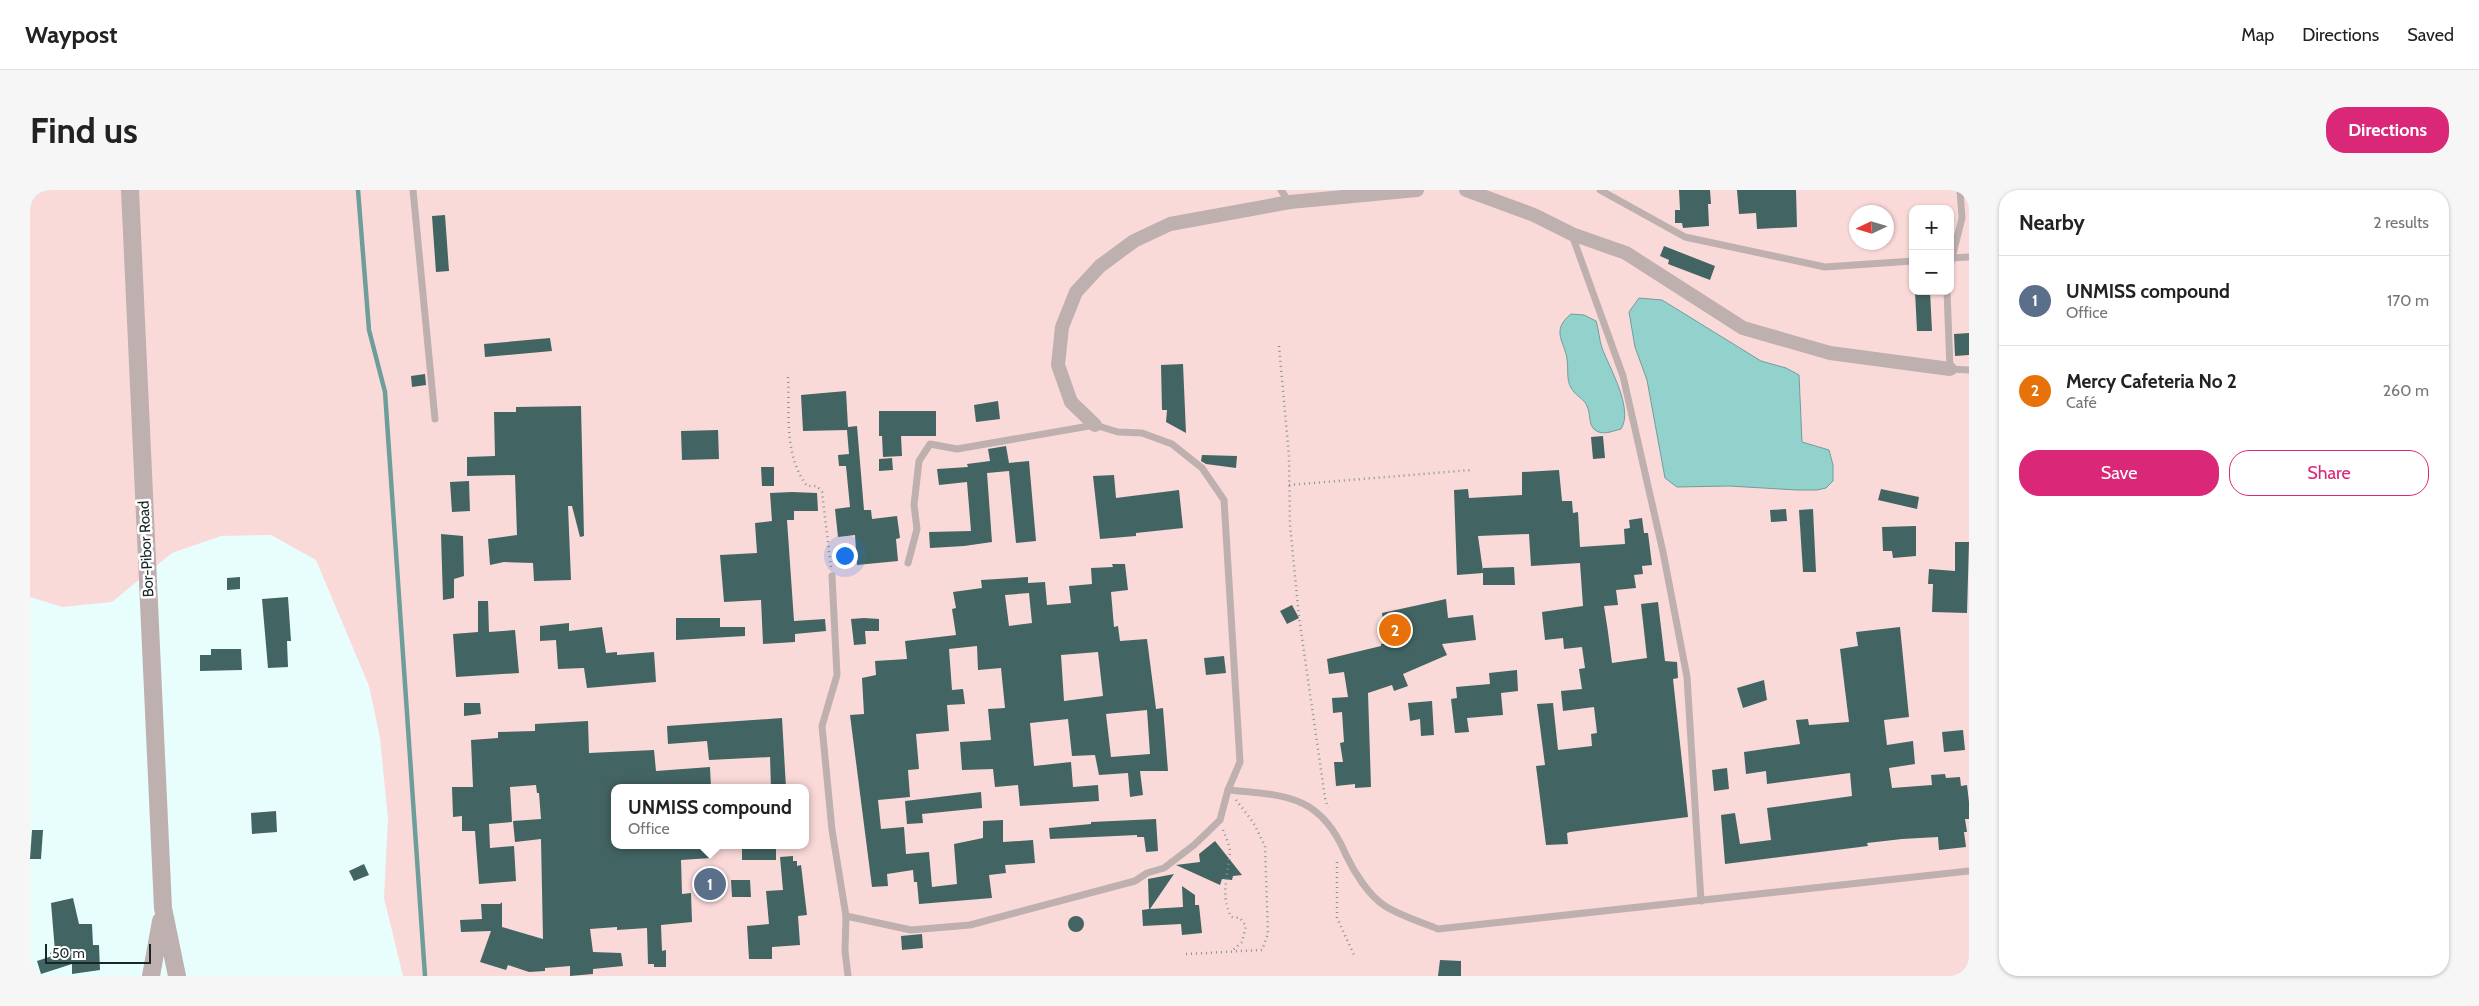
<!DOCTYPE html>
<meta charset="utf-8">
<style>
body{margin:0;font-family:Cabin,sans-serif;background:#f6f6f6;color:#222}
.controls{position:absolute;right:15px;top:15px;display:grid;overflow:hidden;border-radius:10px;box-shadow:0 1px 4px #0004}
.controls button{width:45px;height:45px;display:grid;place-items:center;padding:0;border:0;border-bottom:1px solid #e0e0e0;background:#fff;color:#222;font:25px sans-serif}
.compass{position:absolute;left:1819px;top:15px;width:45px;height:45px;border-radius:50%;background:#fff;box-shadow:0 1px 4px #0004;rotate:266deg}
.scale{position:absolute;left:15px;bottom:12px;width:106px;box-sizing:border-box;padding-left:5px;border:2px solid #182726;border-top:0;font-size:14px;line-height:18px;white-space:nowrap;color:#182726;-webkit-text-stroke:4px #fff;paint-order:stroke}
.you{position:absolute;left:814px;top:365px;width:18px;height:18px;margin:-12px;border:4px solid #fff;border-radius:50%;background:#1a73e8;box-shadow:0 0 0 8px #1a73e833}
.badge{display:grid;place-items:center;width:32px;height:32px;border-radius:50%;background:#db2777;color:#fff;font-size:16px;font-weight:700}
.pin{position:absolute;translate:-50% -50%;border:2px solid #fff;box-shadow:0 1px 5px #0006}
.popup{position:absolute;left:581px;top:594px;width:198px;height:65px;box-sizing:border-box;display:grid;place-content:center;border-radius:10px;background:#fff;filter:drop-shadow(0 1px 4px #0005);font-size:16px;white-space:nowrap;color:#767676}
.popup b{font-size:19px;color:#222}
.popup::after{content:'';position:absolute;left:50%;top:100%;margin-left:-10px;border:10px solid transparent;border-top-color:#fff}
.list{margin:0;padding:0;list-style:none}
h2{display:flex;justify-content:space-between;align-items:center;height:65px;margin:0;padding:0 20px;font-size:21px}
h2 small{font-size:16px;font-weight:400;color:#767676}
.list li{display:grid;grid-template-columns:32px 1fr auto;gap:15px;align-items:center;box-sizing:border-box;height:90px;padding:0 20px;border-top:1px solid #e0e0e0}
.list b{display:block;font-size:19px;white-space:nowrap}
.list p{margin:0;font-size:16px;white-space:nowrap;color:#767676}
.list em{font-size:16px;font-style:normal;color:#767676}
.actions{display:flex;gap:10px;padding:15px 20px}
.actions a{flex:1;padding:11px 0;border:1px solid #db2777;border-radius:20px;text-align:center;font-size:18px;color:#db2777}
.actions .main{background:#db2777;color:#fff}
.map{position:relative;flex:none;width:1939px;height:786px;overflow:hidden;border-radius:20px}
header{display:flex;align-items:center;gap:30px;box-sizing:border-box;height:70px;padding:0 25px;background:#fff;border-bottom:1px solid #e0e0e0}
header strong{font-size:24px}
nav{display:flex;gap:28px;margin-inline-start:auto;font-size:18px}
.intro{display:flex;align-items:center;justify-content:space-between;box-sizing:border-box;height:120px;padding:0 30px}
h1{margin:0;font-size:35px}
.button{padding:12px 22px;border-radius:20px;background:#db2777;color:#fff;font-size:18px;font-weight:700}
main{display:flex;gap:30px;padding:0 30px}
aside{flex:1;background:#fff;border-radius:20px;box-shadow:0 1px 4px #0004}
.map>svg:first-child{display:block}
.green{fill:#fadad9;fill-rule:evenodd}
.water{fill:#93d1cd;stroke:#6e9e9b}
.lines{fill:none;stroke-linecap:round;stroke-linejoin:round}
.stream{stroke:#6e9e9b;stroke-width:4.5}
.building{fill:#426462;fill-rule:evenodd}
.path{stroke:#829493;stroke-width:2.5;stroke-dasharray:1 4;stroke-linecap:butt}
.service{stroke:#bfb0b0;stroke-width:7}
.minor{stroke:#bfb0b0;stroke-width:14}
.tertiary{stroke:#bfb0b0;stroke-width:18}
.labels{text-anchor:middle;dominant-baseline:central;stroke-width:5;stroke-linejoin:round;paint-order:stroke}
.street-label{font-size:15px;fill:#182726;stroke:#fff}
</style>
<header>
<strong>Waypost</strong>
<nav><a>Map</a><a>Directions</a><a>Saved</a></nav>
</header>
<div class="intro"><h1>Find us</h1><a class="button">Directions</a></div>
<main>
<div class="map">
<svg width="1939" height="786" viewBox="0 0 1939 786">
<rect width="100%" height="100%" fill="#e8fefd"/>
<!-- green -->
<path class="green" d="M0 0H1939V786H373L354 708 358 629 350 548 339 496 286 370 241 345 191 346 142 363 82 412 32 417 0 407ZM1883 19H1920V101H1883ZM1826 22H1856V52H1826ZM585 598H775V655H585Z"/>
<!-- water -->
<g class="water">
<polygon points="1609,108 1632,110 1731,171 1756,178 1769,185 1772,252 1799,260 1803,275 1803,291 1796,298 1787,300 1767,300 1699,296 1647,297 1635,288 1617,190 1605,157 1599,122"/>
<path d="M1541 124 1554 125 1566 131C1569 140 1569 149 1572 158 1579 177 1604 219 1591 239 1582 241 1573 246 1565 240 1558 235 1561 224 1557 216 1554 209 1548 207 1544 202 1535 192 1539 181 1537 169 1535 152 1520 141 1541 124Z"/>
</g>
<g class="lines">
<!-- stream -->
<polyline class="stream" points="328,0 339,140 355,202 395,786"/>
</g>
<!-- building -->
<g class="building">
<polygon points="1649,0 1680,0 1681,14 1678,14 1679,36 1653,38 1652,33 1645,33 1645,20 1650,20"/>
<polygon points="1707,0 1766,0 1767,37 1727,39 1726,23 1709,24"/>
<polygon points="415,25 419,81 406,82 402,26"/>
<polygon points="1634,56 1685,76 1680,90 1638,74 1639,70 1630,66"/>
<polygon points="1885,101 1900,101 1902,141 1887,141"/>
<polygon points="1939,143 1939,165 1925,166 1924,144"/>
<polygon points="520,148 522,161 455,167 454,154"/>
<polygon points="1153,174 1156,243 1136,232 1137,220 1132,220 1131,175"/>
<polygon points="395,184 396,195 382,197 381,186"/>
<polygon points="816,201 818,237 827,236 834,320 841,320 842,329 867,326 870,348 866,349 868,371 827,375 825,345 808,347 805,319 820,317 816,276 809,276 808,265 819,264 817,240 773,241 771,205"/>
<polygon points="968,211 970,229 946,232 944,215"/>
<polygon points="551,216 554,346 550,347 542,316 538,316 541,390 504,391 503,373 474,372 460,375 458,349 487,345 485,285 437,286 437,267 465,266 464,222 486,222 486,217"/>
<polygon points="849,221 906,221 906,246 871,246 872,266 853,267 852,246 849,246"/>
<polygon points="688,240 689,269 652,270 651,241"/>
<polygon points="1573,246 1575,268 1563,269 1561,247"/>
<polygon points="976,256 979,273 999,271 1006,351 986,353 979,281 957,283 962,352 934,356 900,358 899,342 941,341 937,292 909,295 907,279 938,277 937,274 960,271 958,259"/>
<polygon points="1172,265 1207,266 1206,278 1176,274 1171,271"/>
<polygon points="862,268 863,280 849,281 849,269"/>
<polygon points="731,277 744,277 744,296 732,296"/>
<polygon points="1529,280 1532,311 1542,311 1543,323 1548,322 1550,357 1595,354 1594,339 1600,338 1599,330 1612,328 1614,343 1618,343 1622,375 1612,376 1613,384 1604,385 1606,398 1586,400 1588,415 1574,416 1578,442 1582,473 1617,468 1611,414 1628,412 1635,471 1647,472 1648,488 1643,489 1658,627 1540,642 1537,643 1538,654 1516,655 1506,576 1515,575 1507,514 1523,513 1528,560 1562,556 1561,544 1567,543 1564,517 1533,521 1531,501 1552,499 1549,479 1555,478 1552,457 1534,459 1533,448 1515,450 1513,432 1512,422 1553,416 1550,373 1501,376 1499,344 1448,346 1453,381 1453,378 1484,377 1485,395 1453,395 1453,383 1427,385 1424,300 1438,299 1439,308 1492,305 1492,282"/>
<polygon points="1084,285 1086,308 1149,300 1153,338 1106,343 1106,346 1070,349 1063,286"/>
<polygon points="439,291 440,321 422,322 420,292"/>
<polygon points="1851,299 1889,307 1887,319 1848,310"/>
<polygon points="762,302 787,303 788,321 764,321 764,330 757,330 764,431 795,429 796,441 765,444 765,452 733,454 731,410 694,412 690,365 727,363 725,333 742,331 740,303"/>
<polygon points="1756,319 1757,331 1741,332 1740,320"/>
<polygon points="1783,319 1786,382 1773,382 1769,320"/>
<polygon points="1886,336 1886,366 1863,368 1862,361 1853,361 1852,337"/>
<polygon points="411,344 433,346 434,386 424,389 424,408 413,410"/>
<polygon points="1925,352 1939,352 1937,423 1902,422 1903,394 1898,394 1899,379 1925,381"/>
<path d="M1082 374H1095L1098 400 1081 402 1084 437 1088 436 1090 451 1117 449 1126 519 1133 518 1138 581H1110L1113 605 1100 607 1098 583 1069 585 1065 565 1042 566 1038 529 1000 533 1004 576 1041 572 1043 597 1068 595 1069 611 990 616 988 595 965 597 963 579 932 580 930 552 961 550 958 519 975 518 971 478 948 480 947 456 919 459 922 500 933 499 935 514 917 515 919 541 886 544 889 579 878 580 880 607 848 610 851 639 874 637 876 664 899 662 902 697 927 694 924 654 953 648V631L973 630V652L1003 650 1005 673 975 675 976 683 959 685 962 708 889 714 887 692H884L883 680 857 684 858 696 842 697 820 525 834 524 832 488 846 485 845 471 877 469 875 451 926 445 922 419 926 418 923 402 952 398 951 390 998 387V393L1015 392 1017 415 1041 413 1039 396 1062 394 1061 378 1083 377ZM999 403 1002 433 979 436 975 405ZM1068 462 1073 506 1034 511 1031 465ZM1117 520 1120 564 1081 567 1076 524Z"/>
<polygon points="210,387 210,399 197,400 197,388"/>
<polygon points="258,407 261,451 257,451 258,477 238,478 232,409"/>
<polygon points="1416,409 1418,428 1443,425 1446,450 1412,454 1417,465 1373,484 1378,496 1364,501 1362,495 1338,503 1341,597 1325,598 1325,594 1306,596 1304,572 1313,572 1310,553 1314,552 1312,522 1303,523 1302,508 1318,507 1314,482 1299,484 1297,469 1351,456 1351,454 1356,453 1352,423"/>
<polygon points="448,411 458,411 459,442 485,440 489,483 426,487 423,444 448,442"/>
<polygon points="1262,415 1269,428 1257,434 1250,421"/>
<polygon points="646,428 690,428 690,437 715,437 715,446 646,450"/>
<polygon points="834,428 849,429 849,441 835,441 836,454 824,455 821,429"/>
<polygon points="539,433 539,441 572,437 576,463 587,462 587,465 624,462 626,492 557,498 554,478 528,479 526,450 510,451 510,436"/>
<polygon points="1870,437 1879,527 1854,530 1857,555 1883,551 1885,574 1859,578 1862,598 1902,595 1901,585 1915,584 1916,588 1930,587 1931,596 1937,595 1939,612 1939,629 1935,629 1937,642 1934,642 1936,657 1909,660 1908,647 1872,649 1837,653 1838,656 1695,674 1691,625 1705,623 1710,654 1741,650 1737,618 1822,606 1820,583 1737,594 1736,581 1716,584 1714,562 1770,554 1766,530 1778,529 1779,535 1819,532 1810,459 1828,456 1826,442"/>
<polygon points="181,459 211,459 212,480 170,481 170,465 181,465"/>
<polygon points="1194,466 1196,483 1176,485 1174,468"/>
<polygon points="1487,480 1488,501 1471,503 1473,525 1437,528 1439,542 1425,543 1421,509 1427,508 1426,497 1460,494 1459,483"/>
<polygon points="1734,490 1737,510 1713,518 1707,498"/>
<polygon points="1402,511 1404,545 1391,546 1390,529 1380,531 1378,513"/>
<polygon points="434,513 450,513 451,524 434,526"/>
<polygon points="752,528 756,598 741,598 740,567 679,570 677,551 638,554 637,536"/>
<polygon points="558,531 559,563 624,560 626,581 680,577 681,598 585,598 585,657 681,655 681,668 651,670 652,704 661,703 662,732 631,735 632,761 636,760 636,777 624,777 624,774 618,774 617,738 587,740 587,737 560,739 563,762 591,763 593,776 563,779 563,784 540,786 540,776 515,778 515,781 499,782 478,775 476,780 450,772 461,741 431,742 430,730 452,729 451,714 470,714 472,712 472,737 513,749 511,649 485,652 483,631 511,629 509,603 507,603 506,595 480,597 482,632 459,634 460,658 484,656 486,691 449,694 445,641 432,641 432,626 423,627 422,597 443,597 441,550 468,548 468,542 505,541 505,534"/>
<polygon points="1933,540 1935,560 1914,562 1912,542"/>
<polygon points="1697,578 1699,599 1684,601 1682,580"/>
<polygon points="951,602 952,618 892,624 893,633 877,634 875,611"/>
<polygon points="246,621 247,642 222,644 221,623"/>
<polygon points="1126,629 1128,661 1116,662 1114,647 1107,647 1107,645 1020,649 1019,638 1061,634 1061,632"/>
<polygon points="2,640 13,640 11,669 0,669"/>
<polygon points="1185,651 1212,685 1203,686 1202,690 1192,689 1190,695 1146,675 1170,672 1169,664"/>
<rect x="712" y="655" width="34" height="15"/>
<polygon points="763,666 763,671 767,671 767,676 771,675 777,725 768,726 770,755 742,757 742,769 719,769 717,736 739,734 736,701 753,700 750,667"/>
<polygon points="334,674 339,685 324,691 319,681"/>
<polygon points="1144,684 1120,719 1153,717 1152,696 1165,705 1165,715 1169,715 1172,743 1152,745 1151,734 1113,736 1112,720 1119,719 1118,689"/>
<polygon points="701,690 720,690 721,707 702,707"/>
<polygon points="43,708 49,734 62,734 63,755 69,755 70,780 42,784 42,774 11,784 7,771 22,766 20,763 25,761 21,713"/>
<circle cx="1046" cy="734" r="8"/>
<polygon points="892,744 893,758 872,760 871,746"/>
<polygon points="1410,770 1431,771 1431,786 1408,786"/>
</g>
<g class="lines">
<!-- path -->
<g class="path">
<polyline points="1249,156 1259,266 1260,335 1269,427 1295,608 1298,618"/>
<path d="M758 187C760 223 753 264 777 296H787L792 302 801 377"/>
<polyline points="1259,295 1441,280"/>
<path d="M1193 640C1195 646 1200 655 1200 662 1198 685 1190 704 1201 727L1210 728 1216 736 1212 752 1202 761"/>
<polyline points="1307,672 1307,728 1324,765"/>
<polyline points="1156,764 1232,760 1238,744 1235,656 1223,632 1206,610"/>
</g>
<!-- service -->
<g class="service">
<polyline points="383,0 405,229"/>
<polyline points="1251,0 1259,12"/>
<polyline points="1570,0 1655,47 1795,77 1883,71"/>
<polyline points="1542,45 1593,186 1633,362 1657,487 1671,711"/>
<polyline points="1920,68 1939,67"/>
<polyline points="1920,76 1932,28 1930,0"/>
<polyline points="1917,101 1920,179 1939,180"/>
<polyline points="802,386 807,485 792,536 802,640 816,726 815,761 818,786"/>
<path d="M1198 600C1256 605 1291 605 1316 665 1324 682 1339 706 1355 716 1371 726 1391 732 1408 739L1939 681"/>
<polyline points="816,726 881,740 940,735 1105,691 1117,683 1134,678 1164,655 1190,630 1198,600 1210,572 1194,310 1172,278 1142,254 1112,243 1088,242 1065,235 927,259 900,254 889,271 884,315 887,339 878,373"/>
</g>
<!-- minor -->
<g class="minor">
<polyline points="1436,0 1504,25 1542,44 1596,63 1713,138 1800,163 1920,179"/>
<polyline points="1065,235 1041,212 1028,175 1032,137 1046,102 1070,76 1104,51 1140,34 1260,12 1387,0"/>
</g>
<!-- tertiary -->
<g class="tertiary">
<polyline points="100,0 133,718 147,786"/>
<polyline points="121,786 131,731"/>
</g>
</g>
<g class="labels">
<!-- street labels -->
<g class="street-label">
<text transform="translate(116 359) rotate(-93)">Bor-Pibor Road</text>
</g>
</g>
</svg>
<div class="controls">
<button>+</button>
<button>−</button>
</div>
<svg class="compass" viewBox="-18 -18 36 36"><path d="M0-13l5 13h-10z" fill="#e53935"/><path d="M0 13l5-13h-10z" fill="#767676"/></svg>
<div class="scale">50 m</div>
<div class="you"></div>
<div class="pin badge" style="left:680px;top:694px;background:#5c6f8a">1</div>
<div class="popup"><b>UNMISS compound</b>Office</div>
<div class="pin badge" style="left:1365px;top:440px;background:#e8710a">2</div>
</div>
<aside>
<h2>Nearby<small>2 results</small></h2>
<ul class="list">
<li><span class="badge" style="background:#5c6f8a">1</span><div><b>UNMISS compound</b><p>Office</p></div><em>170 m</em></li>
<li><span class="badge" style="background:#e8710a">2</span><div><b>Mercy Cafeteria No 2</b><p>Café</p></div><em>260 m</em></li>
</ul>
<div class="actions"><a class="main">Save</a><a>Share</a></div>
</aside>
</main>
